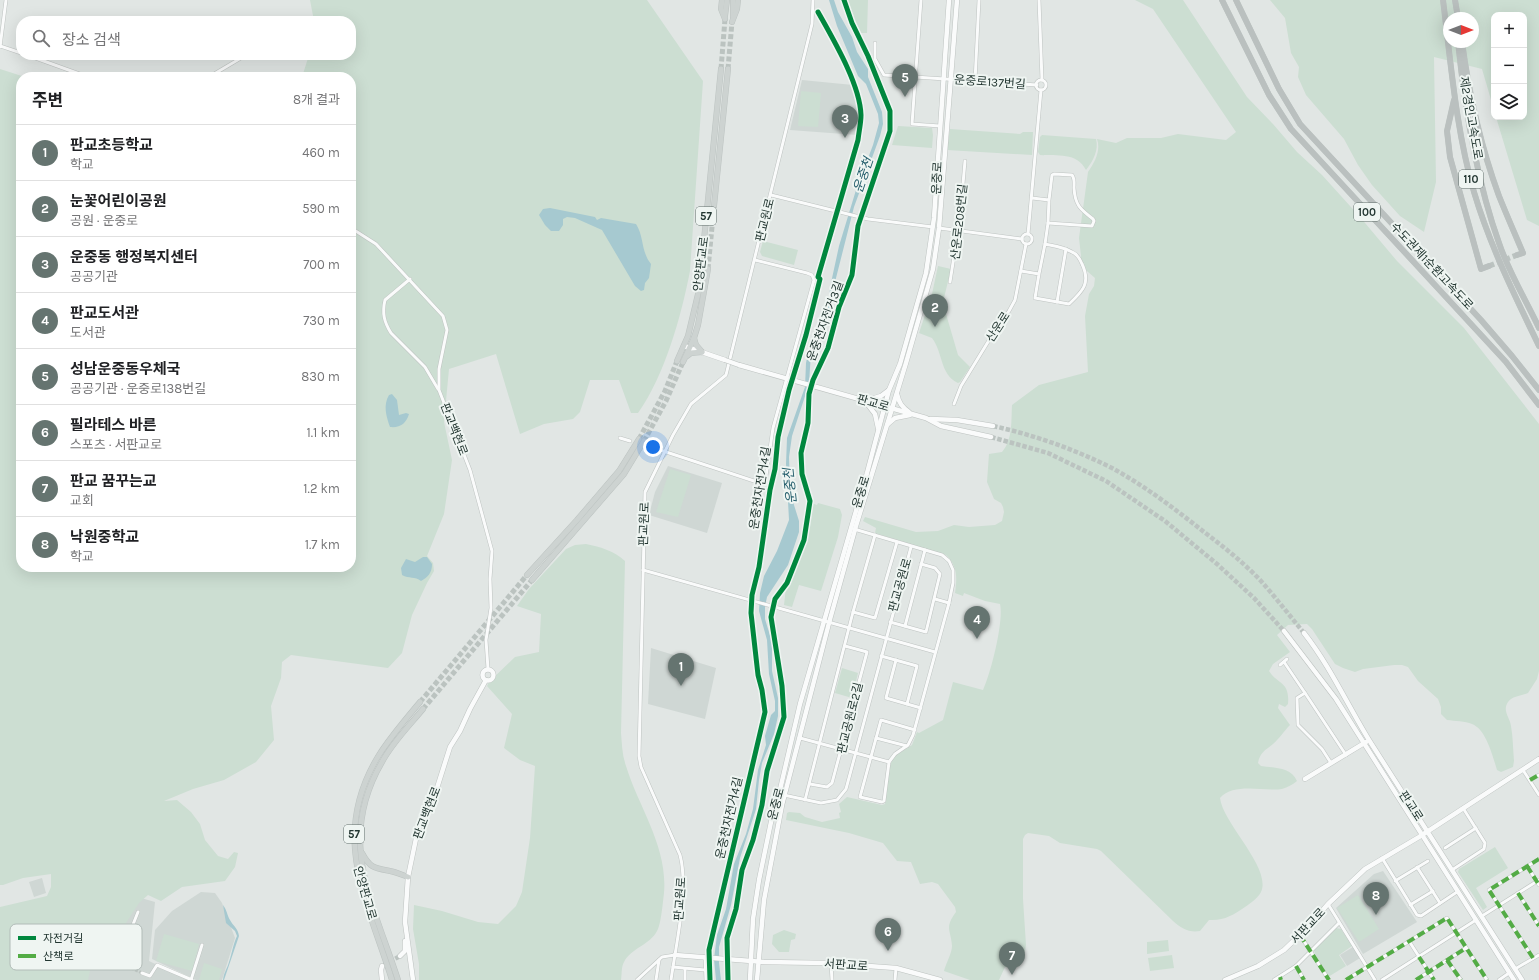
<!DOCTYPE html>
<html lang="ko">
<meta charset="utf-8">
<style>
body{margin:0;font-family:Karla,"Noto Sans KR",sans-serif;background:#f2f2f2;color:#202124}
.controls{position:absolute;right:12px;top:12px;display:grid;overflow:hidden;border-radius:8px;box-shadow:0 4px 16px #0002}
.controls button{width:36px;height:36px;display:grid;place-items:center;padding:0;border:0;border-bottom:1px solid #e0e0e0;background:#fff;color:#202124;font:20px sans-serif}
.compass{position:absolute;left:1443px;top:12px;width:36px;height:36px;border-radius:50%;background:#fff;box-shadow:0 4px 16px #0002;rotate:90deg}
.you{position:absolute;left:653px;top:447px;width:14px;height:14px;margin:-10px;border:3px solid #fff;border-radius:50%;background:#1a73e8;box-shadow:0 0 0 6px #1a73e833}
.badge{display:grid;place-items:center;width:26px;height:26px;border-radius:50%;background:#657470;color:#fff;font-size:13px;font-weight:700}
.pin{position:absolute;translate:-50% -33px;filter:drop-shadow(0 1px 2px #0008)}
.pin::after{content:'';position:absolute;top:21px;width:14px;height:12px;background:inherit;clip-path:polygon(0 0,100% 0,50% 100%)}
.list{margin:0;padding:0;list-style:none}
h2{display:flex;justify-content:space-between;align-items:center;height:52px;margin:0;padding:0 16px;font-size:17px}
h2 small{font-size:13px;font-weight:400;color:#757577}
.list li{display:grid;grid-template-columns:26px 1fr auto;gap:12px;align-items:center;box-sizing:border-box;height:56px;padding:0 16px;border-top:1px solid #e0e0e0}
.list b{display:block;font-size:15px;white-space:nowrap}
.list p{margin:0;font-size:13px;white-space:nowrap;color:#757577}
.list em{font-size:13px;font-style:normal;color:#757577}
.icon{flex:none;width:22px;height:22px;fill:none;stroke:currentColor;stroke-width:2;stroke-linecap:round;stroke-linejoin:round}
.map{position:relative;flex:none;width:1539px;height:980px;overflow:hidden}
.search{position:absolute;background:#fff;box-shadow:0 4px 16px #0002;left:16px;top:16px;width:340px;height:44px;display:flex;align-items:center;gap:10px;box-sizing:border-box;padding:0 14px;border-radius:16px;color:#757577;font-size:15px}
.panel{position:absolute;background:#fff;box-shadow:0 4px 16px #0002;left:16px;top:72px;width:340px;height:500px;border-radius:16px}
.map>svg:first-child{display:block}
.built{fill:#cfd7d4}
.green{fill:#ccded2;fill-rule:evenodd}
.water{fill:#a6c9d0}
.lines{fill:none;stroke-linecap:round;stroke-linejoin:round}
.street-tunnel{stroke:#bbc3c0;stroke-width:3;stroke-dasharray:3 1.5;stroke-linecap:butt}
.secondary-tunnel{stroke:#bbc3c0;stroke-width:4.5;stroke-dasharray:4.5 2;stroke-linecap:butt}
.primary-tunnel{stroke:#bbc3c0;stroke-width:5;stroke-dasharray:5 2.5;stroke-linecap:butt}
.highway-tunnel{stroke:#bbc3c0;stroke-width:5.5;stroke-dasharray:5.5 3;stroke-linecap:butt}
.street-casing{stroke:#bec3c1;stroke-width:4}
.secondary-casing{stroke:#bec3c1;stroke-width:5.5}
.primary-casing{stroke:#bcc3c1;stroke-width:6}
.highway-casing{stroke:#bcc3c1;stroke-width:6}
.street{stroke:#fafbfb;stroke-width:3}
.secondary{stroke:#fafbfb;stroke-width:4.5}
.primary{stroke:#cdd3d1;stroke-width:5}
.highway{stroke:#bac0bf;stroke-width:5.5}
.secondary-bridge-casing{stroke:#bec3c1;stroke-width:5.5;stroke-linecap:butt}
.secondary-bridge{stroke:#fafbfb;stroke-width:4.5}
.quiet{stroke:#53ac45;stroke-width:4;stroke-dasharray:8 4;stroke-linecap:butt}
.cycleway-casing{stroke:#eff5f2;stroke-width:8}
.cycleway{stroke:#00873e;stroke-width:5}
.labels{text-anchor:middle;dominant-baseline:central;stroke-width:4;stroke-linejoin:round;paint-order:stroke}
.shield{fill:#eff5f2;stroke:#606f6b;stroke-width:1}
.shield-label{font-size:11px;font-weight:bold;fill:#223631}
.street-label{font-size:12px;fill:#223631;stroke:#eff5f2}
.water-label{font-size:13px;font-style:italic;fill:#235d6b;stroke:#eff5f2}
.key{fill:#eff5f2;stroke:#b2bcb8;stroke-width:1}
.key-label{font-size:11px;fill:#223631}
</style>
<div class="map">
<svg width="1539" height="980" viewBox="0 0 1539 980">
<rect width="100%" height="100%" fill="#e1e6e4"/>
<!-- built -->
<g class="built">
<polygon points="802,80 853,85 859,110 857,135 790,130"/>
<polygon points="668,466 722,483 707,533 649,515 655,492"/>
<polygon points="651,648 716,668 705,719 648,704"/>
<polygon points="1383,871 1417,922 1363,954 1336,908 1374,874"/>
<polygon points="42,878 46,893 34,897 29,882"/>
<polygon points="201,892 215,893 222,903 235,938 222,980 196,980 152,959 155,930 172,911"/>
<polygon points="141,898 155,902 149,961 188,980 81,980 102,931"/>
<polygon points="1353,947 1360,958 1347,966 1340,955"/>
</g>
<!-- green -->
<g class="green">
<path d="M310 0H647L703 81 690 271C681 317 665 375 638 413H631L619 380H590L580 412 573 419 544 424 520 434 496 354 449 369 444 422 452 460 444 514 427 556 433 563 434 571 427 583 412 615 402 653 388 668 291 655 282 662 281 678 271 706 274 740 256 762 224 780 193 789 164 801 177 800 191 812 200 824 205 840 218 856 228 859 234 852 238 853 235 867 225 881 182 887 161 901 148 895 139 903 124 926 116 925 113 926 117 927 118 931 114 940H108L101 937 104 929 102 930 91 966 88 980H0V907L47 896 51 887V874L23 878 3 885H0V69L25 77H21V567H351V77H302L309 55H351V21H314Z"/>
<polygon points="846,0 868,0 867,33 859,33 857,31"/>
<path d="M1135 0H1183L1247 97 1273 124 1297 152 1322 175 1360 217 1397 261 1464 328 1539 424V671L1537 679 1528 693C1521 696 1512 696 1508 702 1502 711 1510 718 1511 726 1513 737 1513 750 1514 761L1513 767 1501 772 1497 770C1493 757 1486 729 1472 724 1465 721 1455 721 1447 720L1441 714V707L1438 699 1418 681 1408 667 1402 665H1394L1363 669 1355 672 1343 668 1335 664 1312 629 1307 624 1288 625 1277 635 1290 652 1273 664 1269 671C1278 685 1290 681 1288 704L1285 707 1279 704 1278 708 1290 725C1284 731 1280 738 1273 744 1266 750 1260 752 1258 763L1261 766C1274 768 1291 767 1297 781 1292 785 1288 787 1282 789 1265 792 1234 782 1220 798 1223 824 1272 868 1261 892 1258 898 1251 903 1245 907 1233 915 1224 921 1209 920L1200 931C1189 933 1181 928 1173 921L1101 851 1097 849 1060 843 1049 836 1028 833 1025 835 1023 839V899L1026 945 1025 951 1020 953V966L1005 967 999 980H970L944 971C946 963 952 953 952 946 951 930 944 928 956 912L955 907 938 884 932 882 920 884 911 862 897 861 883 843 849 833 786 820 787 813 789 812 800 813 805 817 822 822 840 818 839 813 841 812 839 804 847 797 882 805 885 804 890 766 893 757 912 745 917 732 919 733 943 720 953 682 983 690C991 673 1004 621 1000 604L985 601 964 593 963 596 955 593C957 579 958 566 946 555L875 533 876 528 863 521 865 517 916 532 938 531 954 525 969 527 995 525 1002 521 1004 512 1003 507 1001 503 994 499 987 482 989 454 1002 452C1013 439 1011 421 1012 405L1039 385 1088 372 1085 316 1089 294 1094 286 1095 278 1080 265 1081 256 1079 238 1088 172C1095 162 1101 150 1097 139L1116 143 1127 138H1161L1178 134 1226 140 1236 132 1153 9Z"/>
<path d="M1270 0H1539V226L1527 220 1496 117H1524V15H1494V110L1482 69 1434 57 1436 182 1424 232 1400 216 1372 185 1358 165 1344 139 1306 95 1298 77 1299 67 1291 53 1285 18ZM1449 18H1473V42H1449Z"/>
<polygon points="801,91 821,93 818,127 798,126"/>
<polygon points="898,126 932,128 933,135 932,148 892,145"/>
<polygon points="950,129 1020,134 1023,132 1033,132 1032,155 947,150"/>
<path d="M1042 135 1096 139C1099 150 1093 161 1086 170 1077 152 1057 156 1040 155L1038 152 1040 137Z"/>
<polygon points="763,241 798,250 794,265 762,256 760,252"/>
<path d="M938 266 951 269 944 298V307L958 355 970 367 960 382 958 383C940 375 943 352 932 338L919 333 932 294Z"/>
<polygon points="670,469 691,475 678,517 656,512"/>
<polygon points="811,503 817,505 818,503 840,509 842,515 838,537 821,591 799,585 792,607 784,605 786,587 796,567 806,540"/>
<path d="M586 544C601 547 614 551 625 561L621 733C622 744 622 755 626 766 639 808 668 847 664 893 663 901 661 925 657 931 650 945 631 948 624 962 621 967 622 975 621 980H419V964L413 929 414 905 442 911 478 922 498 924 516 906 522 892 530 838 535 766 520 760 504 748 512 714 487 686 489 682 515 657 539 652 541 614 517 606 529 589 566 549 575 545Z"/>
<polygon points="842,668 858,673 852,698 835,693"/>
<polygon points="1495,847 1508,868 1476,888 1487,907 1483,910 1458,872 1459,869"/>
<polygon points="1358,895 1379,929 1359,942 1337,908"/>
<polygon points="1336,928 1341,929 1352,946 1339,955 1346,966 1328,977 1315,954 1314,950"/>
<polygon points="784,930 796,934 795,939 791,940 789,952 779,952 772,944 773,935"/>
<polygon points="164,934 199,944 192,971 156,961"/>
<polygon points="1168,940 1169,951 1147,954 1147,942"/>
<polygon points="1172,955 1174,968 1150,971 1148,958"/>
<polygon points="204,963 222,969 219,980 199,980"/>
</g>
<!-- water -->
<g class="water">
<polygon points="829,0 834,0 838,12 852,37 857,52 868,69 868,77 882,112 883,124 880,136 854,207 835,282 830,312 811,352 809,384 792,436 789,457 790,485 794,505 799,521 799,532 788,565 767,597 765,607 765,619 772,642 772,671 778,698 778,716 774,734 762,763 759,780 756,809 740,858 731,905 719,947 719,963 721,980 716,980 714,959 717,935 726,909 734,864 746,834 753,809 758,770 766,745 765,736 771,715 775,711 775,701 769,674 767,640 759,611 760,593 764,576 777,551 789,520 786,464 787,438 805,387 806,363 808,353 812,342 827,310 831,283 839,246 856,190 873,145 879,123 878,114 866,84 858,76 837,26"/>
<path d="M550 208 595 217 597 220 601 218 636 224C644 236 641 252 651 264L649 278 645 283 644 290 641 291 635 286 602 230 575 218 567 217 563 219V225L559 231H551L545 225 539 215 543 209Z"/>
<path d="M392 394 397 400 399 415 406 413 409 414C406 424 400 428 390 427 386 416 383 405 389 395Z"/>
<path d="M423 557H427L432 564C432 573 428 577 421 581 415 576 409 579 402 575L401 568 406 559 415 562Z"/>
<path d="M223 905C227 910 227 915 230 920 233 926 238 928 239 936L224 980H223C224 972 227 969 229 962 232 953 233 945 237 936L235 931 226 923Z"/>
</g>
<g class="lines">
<!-- street-tunnel -->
<polyline class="street-tunnel" points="127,966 142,973"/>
<!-- secondary-tunnel -->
<g class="secondary-tunnel">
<path d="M993 426C1034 435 1074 449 1112 468 1145 486 1175 509 1204 532 1224 547 1244 563 1261 581 1276 598 1290 616 1304 633"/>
<polyline points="991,437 1048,453 1106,481 1165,521 1217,564 1254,598 1284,631"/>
<polyline points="384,965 400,956"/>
</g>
<!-- primary-tunnel -->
<g class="primary-tunnel">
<polyline points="721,69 725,19"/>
<polyline points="728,69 732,22"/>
<polyline points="708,269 714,206"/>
<polyline points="639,439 665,391 677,361"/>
<polyline points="644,441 666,401 683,362"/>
<polyline points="420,702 527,575"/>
<polyline points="423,709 532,580"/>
</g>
<!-- highway-tunnel -->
<polyline class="highway-tunnel" points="1489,266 1517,255"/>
<!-- street casing -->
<g class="street-casing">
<g id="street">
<polyline points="921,0 912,124 940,126"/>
<polyline points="1039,0 1042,80"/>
<polyline points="875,43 875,59 884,75 1037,85"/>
<polyline points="0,46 21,53"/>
<polyline points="0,47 6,0"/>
<polyline points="27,55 88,77"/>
<polyline points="209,77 246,55"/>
<circle cx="1041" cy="85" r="5"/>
<polyline points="975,81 979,0"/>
<polyline points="771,195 868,219 933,227"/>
<path d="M1032 198 1049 200 1052 175 1054 174 1072 175C1075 179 1074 183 1074 188 1075 205 1080 209 1093 219L1094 221 1092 226 1048 223 1049 200"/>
<polyline points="351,228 376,244 443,316 447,330 439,369 439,390 470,470 492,551 490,579 491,608 486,640 488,669"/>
<polyline points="939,228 1022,239"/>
<polyline points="1028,234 1041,90"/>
<circle cx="1027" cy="239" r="5"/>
<polyline points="1045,244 1048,223"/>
<path d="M1021 271 1039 274 1035 298 1069 304C1083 291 1091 283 1082 264 1080 259 1077 254 1072 252 1064 247 1055 246 1045 244L1039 274"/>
<path d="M410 279 385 300C382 313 384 322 391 333L425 367 438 389"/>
<polyline points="950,282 960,218 965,161"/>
<polyline points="1057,302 1066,249"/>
<polyline points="954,404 961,386 991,337 1009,311 1015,300 1026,244"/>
<polyline points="620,438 630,441"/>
<polyline points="648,446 754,481 761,479 766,476 773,428 814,280 812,275 807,273 755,260"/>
<polyline points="854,529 942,555 949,561 953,570 953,583 949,603 913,735 908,745 895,754 889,762 884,801 882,802 860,797 881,720 915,730"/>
<polyline points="643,570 935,652"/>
<polyline points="935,599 949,603"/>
<polyline points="853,612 875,618 897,542"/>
<polyline points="890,622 926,632 940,574 935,568 921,564"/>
<polyline points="905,626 925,550"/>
<polyline points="881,656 917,666 907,704"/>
<polyline points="896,660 886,698 921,708"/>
<polyline points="1284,662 1305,693"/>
<polyline points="1280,665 1287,659"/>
<polyline points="800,738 889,762"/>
<polyline points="876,738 907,746"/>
<polyline points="1331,763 1322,749 1298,725 1297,698 1305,693 1346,755"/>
<polyline points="1523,770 1539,795"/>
<polyline points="1530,780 1539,775"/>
<polyline points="810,784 827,787 832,783 867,652 845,646"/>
<polyline points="779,794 821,803 837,800 846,789 911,547"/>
<polyline points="805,800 853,612 875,535"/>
<polyline points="1445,848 1476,828"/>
<polyline points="1382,858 1417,915 1421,916 1457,892"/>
<polyline points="1527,866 1539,885"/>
<polyline points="1417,867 1440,903"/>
<polyline points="1452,870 1484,849 1485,843 1463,808"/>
<polyline points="1395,881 1428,861"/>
<polyline points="1518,893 1539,926"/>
<polyline points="1328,904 1375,980"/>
<polyline points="1410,905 1433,891"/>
<polyline points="1482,916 1539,880"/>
<polyline points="1300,935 1329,980"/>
<polyline points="1409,941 1434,980"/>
<polyline points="107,957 127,966"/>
<polyline points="705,958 706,980"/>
<polyline points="1533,958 1489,890 1539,859"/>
<polyline points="1447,960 1461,980"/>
<polyline points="118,962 138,912"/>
<polyline points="831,964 832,980"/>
<polyline points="1296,966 1304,980"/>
<polyline points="673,967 705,970"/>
<polyline points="685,969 685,980"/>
<polyline points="1515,969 1539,955"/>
<polyline points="142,973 150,976 157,965 192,980"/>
<polyline points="191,980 202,945"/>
<polyline points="637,980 662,957 675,955"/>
<polyline points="656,980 659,960"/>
<path d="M671 980C676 944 689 889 680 855L641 767 639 756 645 492 673 435 691 404 726 375 812 24 813 0"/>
<polyline points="895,980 896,968"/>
<polyline points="1274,980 1296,966 1339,923"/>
<polyline points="1346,980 1447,918 1487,980"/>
<polyline points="1382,980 1476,920"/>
<polyline points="1416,980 1466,948"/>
<polyline points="1499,980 1509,973"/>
</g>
</g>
<!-- secondary casing -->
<g class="secondary-casing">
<g id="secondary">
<polyline points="684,346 725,360"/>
<polyline points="739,365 926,418 941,426 991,437"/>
<path d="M897 394C899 403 902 407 909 412"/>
<polyline points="865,401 875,414 878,428"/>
<polyline points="865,401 881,396 889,390"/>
<polyline points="930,419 957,420 993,426"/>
<polyline points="888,424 895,418 910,415"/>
<polyline points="1284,631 1336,699 1514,980"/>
<path d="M1304 633C1330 666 1347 704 1369 740L1522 980"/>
<circle cx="488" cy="675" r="5.5"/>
<polyline points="1305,779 1366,742"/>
<polyline points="675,955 764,962 827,963 896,968 940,980"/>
<polyline points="400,956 405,951 405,941"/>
<polyline points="382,980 381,970 382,966"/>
<polyline points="413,980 405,922 408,877 418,829 437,788 450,747 460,731 470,709 486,680"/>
<polyline points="750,980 753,919 759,880 771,822 779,794 800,704 867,473 889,390 900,364 926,273 934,218 949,0"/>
<polyline points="757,980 764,900 782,805 829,623 856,526 906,363 933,269 939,228 957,0"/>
<polyline points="1225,980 1258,966 1284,950 1307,928 1328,904 1365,869 1419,837 1539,759"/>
</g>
</g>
<!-- primary casing -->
<g class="primary-casing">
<g id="primary">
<polyline points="722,0 721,9 725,19"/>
<polyline points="725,16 727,0"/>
<polyline points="733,17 733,0"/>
<polyline points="732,22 737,9 738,0"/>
<polyline points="714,206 728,69"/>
<polyline points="694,338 696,345 702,352"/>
<polyline points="687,356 691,353 702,352"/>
<polyline points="677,361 688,336 699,290 721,69"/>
<polyline points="683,362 694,338 698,325 708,269"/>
<polyline points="527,575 577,520 619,471 639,439"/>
<polyline points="532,580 624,474 644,441"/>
<path d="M362 853C370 868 374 868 390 871 396 872 402 875 408 877"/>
<path d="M392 980C367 900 329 836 379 755 391 736 406 719 420 702"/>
<path d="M398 980C373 902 336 841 382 762 392 743 409 726 423 709"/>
</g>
</g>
<!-- highway casing -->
<g class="highway-casing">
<g id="highway">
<polyline points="1222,0 1269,95 1291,129 1506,362 1539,405"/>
<polyline points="1236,0 1279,89 1300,124 1481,320 1512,356 1539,390"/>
<path d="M1443 0C1451 64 1456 130 1474 192 1490 246 1515 296 1539 346"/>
<polyline points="1455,0 1458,18"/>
<path d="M1458 42C1465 110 1476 179 1499 243 1509 273 1526 300 1539 328"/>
<path d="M1462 42C1469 94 1481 147 1499 196 1507 216 1515 234 1523 253L1517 255"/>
<polyline points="1454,100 1447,131 1450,157 1481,269 1489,266"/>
</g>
</g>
<!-- street -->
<use href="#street" class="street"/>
<!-- secondary -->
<use href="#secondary" class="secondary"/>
<!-- primary -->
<use href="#primary" class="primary"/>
<!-- highway -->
<use href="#highway" class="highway"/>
<!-- secondary-bridge casing -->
<g class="secondary-bridge-casing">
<polyline id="secondary-bridge" points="725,360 739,365"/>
</g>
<!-- secondary-bridge -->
<use href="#secondary-bridge" class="secondary-bridge"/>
<!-- quiet -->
<g class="quiet">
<polyline points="1530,780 1539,775"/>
<polyline points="1527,866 1539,885"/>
<polyline points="1518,893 1539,926"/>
<polyline points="1300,935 1329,980"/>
<polyline points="1419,957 1434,980"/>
<polyline points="1533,958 1489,890 1539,859"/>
<polyline points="1447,960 1461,980"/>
<polyline points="1296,966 1304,980"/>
<polyline points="1280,977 1281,980"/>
<polyline points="1346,980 1447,918 1487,980"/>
<polyline points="1416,980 1466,948"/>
</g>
<!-- cycleway casing -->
<g class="cycleway-casing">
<g id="cycleway">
<path d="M710 980 709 950 765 712 762 690 758 675 751 613 752 595 759 567 770 490 775 469 778 437 789 390 806 335 820 279 818 277 858 140C859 131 861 123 861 115 860 84 833 39 818 12"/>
<polyline points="728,980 727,938 736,909 742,870 753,840 762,805 767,771 784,717 782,686 771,617 775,599 787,583 804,540 810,501 802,474 801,453 808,423 809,394 813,380 828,348 839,307 852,275 858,226 890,131 890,111 868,56 852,23 844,0"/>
</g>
</g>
<!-- cycleway -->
<use href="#cycleway" class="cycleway"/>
</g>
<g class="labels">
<!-- shield labels -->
<g class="shield">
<rect x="1459" y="170" width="24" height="18" rx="3"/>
<rect x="1354" y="203" width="26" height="18" rx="3"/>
<rect x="696" y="207" width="20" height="18" rx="3"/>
<rect x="344" y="825" width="20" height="18" rx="3"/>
</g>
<g class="shield-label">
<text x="1471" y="179">110</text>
<text x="1367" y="212">100</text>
<text x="706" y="216">57</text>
<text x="354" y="834">57</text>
</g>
<!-- street labels -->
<g class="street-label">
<text transform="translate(990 82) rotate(4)">운중로137번길</text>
<text transform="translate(1471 118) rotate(80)">제2경인고속도로</text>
<text transform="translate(937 178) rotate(-87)">운중로</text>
<text transform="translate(765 220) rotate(-76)">판교원로</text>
<text transform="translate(959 222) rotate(-84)">산운로208번길</text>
<text transform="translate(701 264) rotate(-83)">안양판교로</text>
<text transform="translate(1432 266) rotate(47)">수도권제1순환고속도로</text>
<text transform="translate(825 321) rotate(-70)">운중천자전거3길</text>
<text transform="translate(998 327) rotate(-57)">산운로</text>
<text transform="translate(873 403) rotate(16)">판교로</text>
<text transform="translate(454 429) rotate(69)">판교백현로</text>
<text transform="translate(760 488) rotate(-81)">운중천자전거4길</text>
<text transform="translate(861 492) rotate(-73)">운중로</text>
<text transform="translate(644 524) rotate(-88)">판교원로</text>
<text transform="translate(900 585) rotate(-74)">판교공원로</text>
<text transform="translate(850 718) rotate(-76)">판교공원로2길</text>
<text transform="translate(776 804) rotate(-75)">운중로</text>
<text transform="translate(1411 806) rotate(57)">판교로</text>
<text transform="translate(427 813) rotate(-69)">판교백현로</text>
<text transform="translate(729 818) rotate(-77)">운중천자전거4길</text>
<text transform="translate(365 893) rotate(74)">안양판교로</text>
<text transform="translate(680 899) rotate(-86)">판교원로</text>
<text transform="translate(1308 926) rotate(-47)">서판교로</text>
<text transform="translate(846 965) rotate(4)">서판교로</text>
</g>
<!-- water labels -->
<g class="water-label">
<text transform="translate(863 175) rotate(-71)">운중천</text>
<text transform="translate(790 486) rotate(-96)">운중천</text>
</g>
</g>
<!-- legend -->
<rect x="10" y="924" width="132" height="46" rx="6" class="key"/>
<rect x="18" y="936" width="18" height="4" fill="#00873e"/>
<rect x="18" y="954" width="18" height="4" fill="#53ac45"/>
<g class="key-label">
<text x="43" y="942">자전거길</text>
<text x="43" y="960">산책로</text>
</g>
</svg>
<div class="controls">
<button>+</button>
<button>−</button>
<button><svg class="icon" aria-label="layers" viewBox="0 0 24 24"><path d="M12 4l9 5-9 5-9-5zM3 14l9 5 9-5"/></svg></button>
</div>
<svg class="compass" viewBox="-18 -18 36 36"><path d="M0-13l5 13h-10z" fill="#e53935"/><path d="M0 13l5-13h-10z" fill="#757577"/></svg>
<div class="you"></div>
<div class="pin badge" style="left:681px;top:686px">1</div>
<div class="pin badge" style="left:935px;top:327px">2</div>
<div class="pin badge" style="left:845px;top:138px">3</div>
<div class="pin badge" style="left:977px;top:639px">4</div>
<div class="pin badge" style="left:905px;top:97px">5</div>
<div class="pin badge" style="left:888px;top:951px">6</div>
<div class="pin badge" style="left:1012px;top:975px">7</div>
<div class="pin badge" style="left:1376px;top:915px">8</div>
<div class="search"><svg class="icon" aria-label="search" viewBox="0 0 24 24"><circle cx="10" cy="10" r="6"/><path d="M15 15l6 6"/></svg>장소 검색</div>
<section class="panel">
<h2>주변<small>8개 결과</small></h2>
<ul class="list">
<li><span class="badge">1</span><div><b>판교초등학교</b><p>학교</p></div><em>460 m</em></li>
<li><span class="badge">2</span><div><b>눈꽃어린이공원</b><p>공원 · 운중로</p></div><em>590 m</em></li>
<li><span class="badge">3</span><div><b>운중동 행정복지센터</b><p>공공기관</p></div><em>700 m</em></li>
<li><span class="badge">4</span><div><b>판교도서관</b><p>도서관</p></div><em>730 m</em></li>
<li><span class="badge">5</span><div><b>성남운중동우체국</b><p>공공기관 · 운중로138번길</p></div><em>830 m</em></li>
<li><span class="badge">6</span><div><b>필라테스 바른</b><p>스포츠 · 서판교로</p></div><em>1.1 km</em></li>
<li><span class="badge">7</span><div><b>판교 꿈꾸는교</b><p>교회</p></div><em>1.2 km</em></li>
<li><span class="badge">8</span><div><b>낙원중학교</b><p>학교</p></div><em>1.7 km</em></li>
</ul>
</section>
</div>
